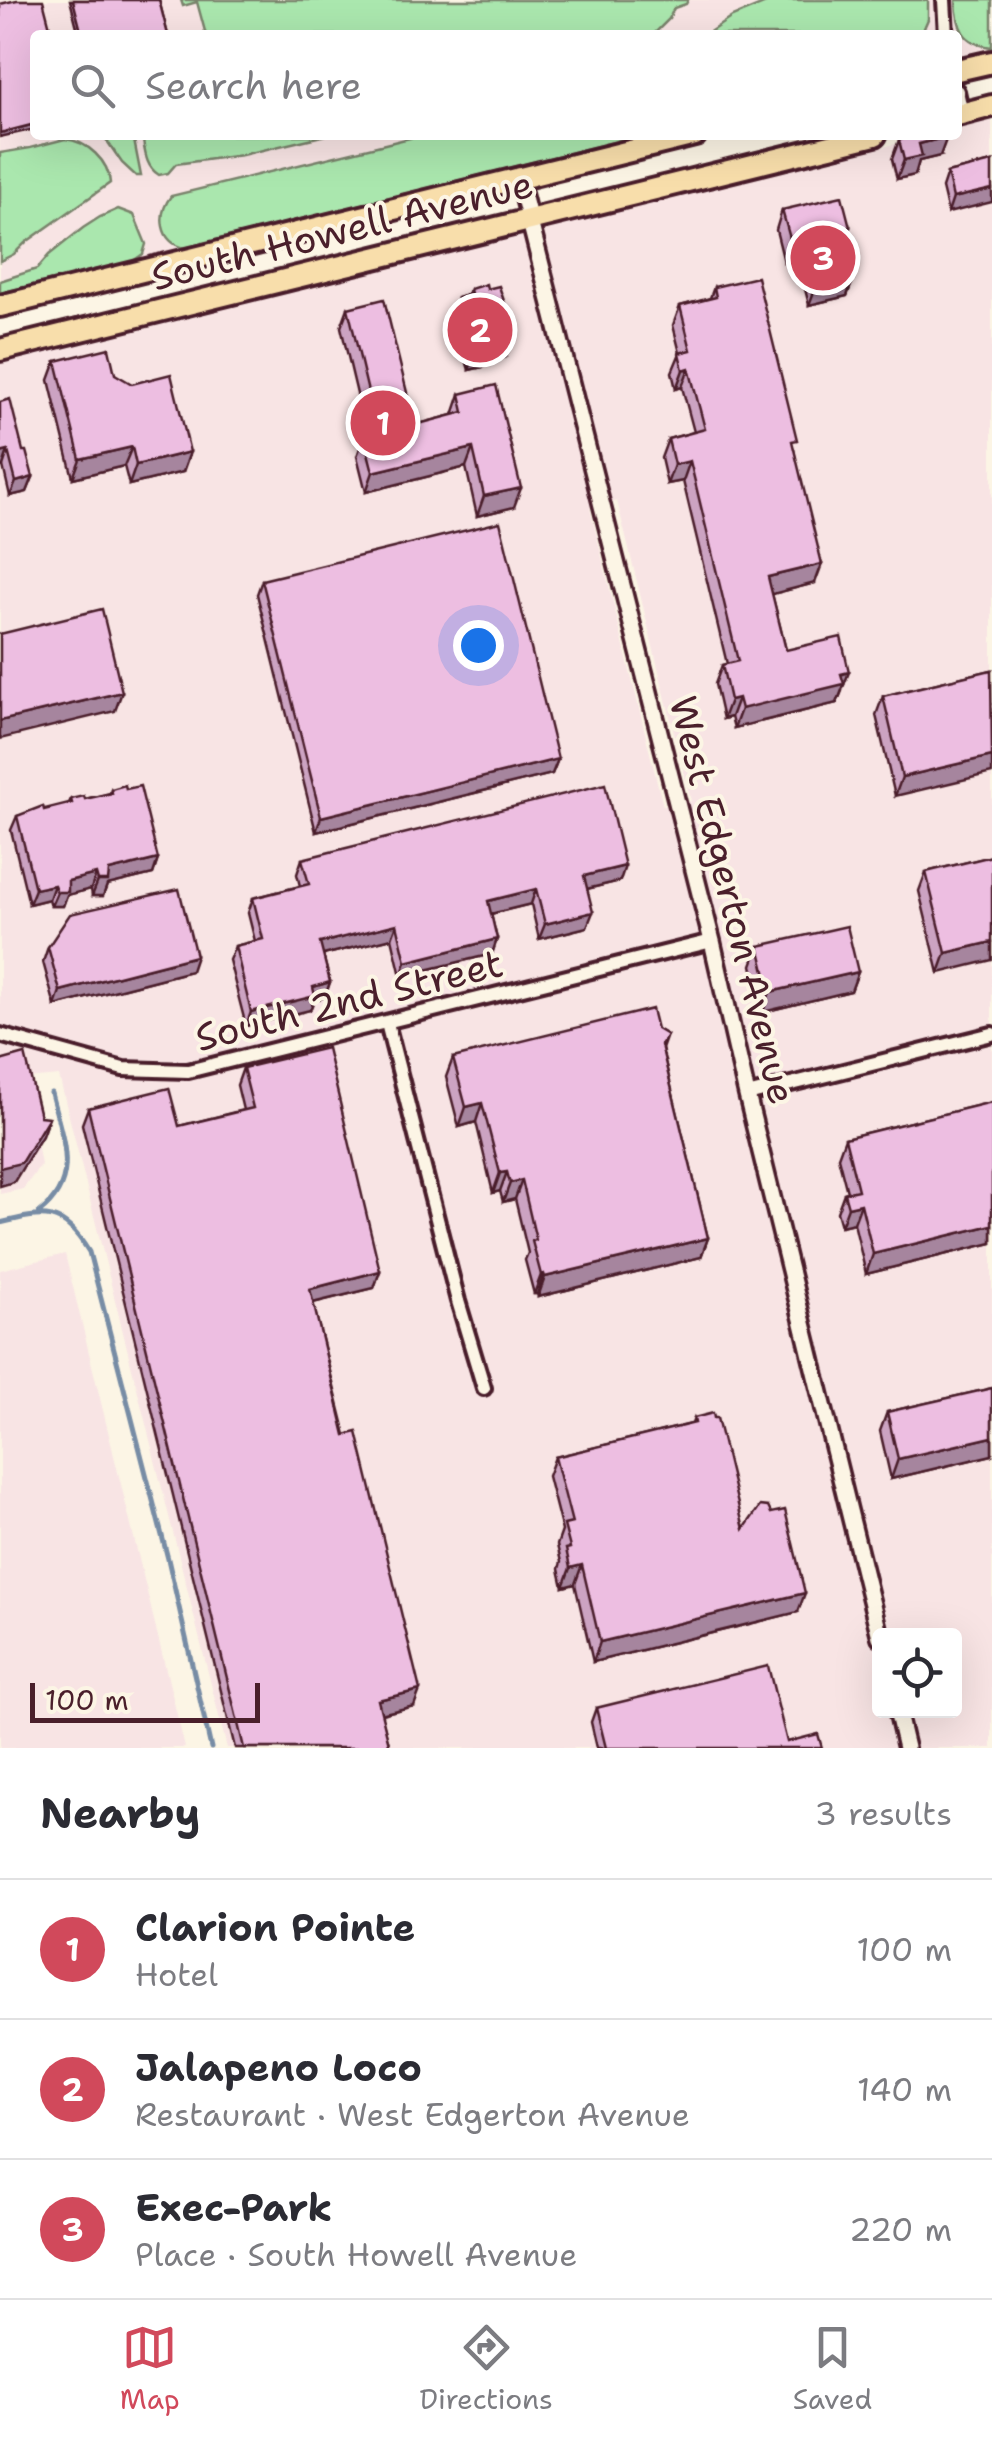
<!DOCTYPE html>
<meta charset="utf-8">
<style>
body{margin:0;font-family:"Shantell Sans",sans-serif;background:#f7f7f7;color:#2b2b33}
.controls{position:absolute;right:30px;bottom:30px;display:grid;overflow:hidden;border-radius:10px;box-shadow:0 10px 40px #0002}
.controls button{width:90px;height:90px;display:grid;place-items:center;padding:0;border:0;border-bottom:2px solid #e1e1e2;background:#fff;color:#2b2b33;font:50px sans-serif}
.scale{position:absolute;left:30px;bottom:25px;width:230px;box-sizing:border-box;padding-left:10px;border:5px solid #4a1f2b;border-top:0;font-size:28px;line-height:35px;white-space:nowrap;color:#4a1f2b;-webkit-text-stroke:8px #fcf5e5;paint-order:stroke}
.you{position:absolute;left:478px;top:645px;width:35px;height:35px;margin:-25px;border:8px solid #fff;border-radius:50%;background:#1a73e8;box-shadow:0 0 0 15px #1a73e833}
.badge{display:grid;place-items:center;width:65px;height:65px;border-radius:50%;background:#d1495b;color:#fff;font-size:32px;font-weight:700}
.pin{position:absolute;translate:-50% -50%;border:5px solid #fff;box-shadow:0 2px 10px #0006}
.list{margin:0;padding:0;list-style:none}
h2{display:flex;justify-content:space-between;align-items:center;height:130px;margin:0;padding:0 40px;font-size:42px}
h2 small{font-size:32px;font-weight:400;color:#7c7c81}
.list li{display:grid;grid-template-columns:65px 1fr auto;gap:30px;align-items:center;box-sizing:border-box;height:140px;padding:0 40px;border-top:2px solid #e1e1e2}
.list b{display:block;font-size:38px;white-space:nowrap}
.list p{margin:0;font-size:32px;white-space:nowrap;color:#7c7c81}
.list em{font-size:32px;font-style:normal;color:#7c7c81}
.icon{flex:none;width:55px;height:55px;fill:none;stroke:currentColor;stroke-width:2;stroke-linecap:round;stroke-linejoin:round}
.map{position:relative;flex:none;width:992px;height:1748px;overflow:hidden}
.search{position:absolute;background:#fff;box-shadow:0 10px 40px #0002;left:30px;right:30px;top:30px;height:110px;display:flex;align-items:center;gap:25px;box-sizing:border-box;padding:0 35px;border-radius:10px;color:#7c7c81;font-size:38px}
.sheet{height:550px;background:#fff}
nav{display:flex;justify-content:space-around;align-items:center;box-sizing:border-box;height:140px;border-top:2px solid #e1e1e2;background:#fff;font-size:28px;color:#7c7c81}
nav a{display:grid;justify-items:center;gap:5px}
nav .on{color:#d1495b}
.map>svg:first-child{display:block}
.built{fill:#f8e4e4;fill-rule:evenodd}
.green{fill:#aae7ae;stroke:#7a836c;stroke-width:2.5}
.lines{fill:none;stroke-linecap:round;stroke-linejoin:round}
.stream{stroke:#778ca5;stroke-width:5}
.minor-casing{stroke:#4a1f2b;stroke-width:20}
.tertiary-casing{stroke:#4a1f2b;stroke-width:22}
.primary-casing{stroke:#4a1f2b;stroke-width:28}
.minor{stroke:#fcf5e5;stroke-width:12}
.tertiary{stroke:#fcf5e5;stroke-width:15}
.primary{stroke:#f8deab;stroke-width:20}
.wall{fill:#cca3c2;stroke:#4a1f2b;stroke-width:2.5}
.shaded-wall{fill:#a6859e;stroke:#4a1f2b;stroke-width:2.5}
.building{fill:#edbee1;stroke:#4a1f2b;stroke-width:2.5}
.labels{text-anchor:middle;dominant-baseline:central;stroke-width:8;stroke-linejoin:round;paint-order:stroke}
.street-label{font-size:38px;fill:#4a1f2b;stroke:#fcf5e5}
</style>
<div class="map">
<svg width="992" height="1748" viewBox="0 0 992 1748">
<rect width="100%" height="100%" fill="#fcf5e5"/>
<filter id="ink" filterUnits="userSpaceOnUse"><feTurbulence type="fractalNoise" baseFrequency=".01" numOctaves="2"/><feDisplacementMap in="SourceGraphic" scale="20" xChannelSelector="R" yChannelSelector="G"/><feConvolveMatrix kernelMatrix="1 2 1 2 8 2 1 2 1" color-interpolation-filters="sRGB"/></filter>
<g filter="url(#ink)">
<!-- built -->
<g class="built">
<polygon points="0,0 992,0 992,47 957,56 957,35 35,35 35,135 642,135 0,293"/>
<path d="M992 120V1748H227L59 1076 26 1079 41 1165 23 1189 0 1194V363L932 135H957V129ZM617 501 691 801 663 806 590 508ZM880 1636H954V1710H880Z"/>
<polygon points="65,1254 185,1748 0,1748 0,1270"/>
</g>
<!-- green -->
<g class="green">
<polygon points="181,0 688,0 686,4 674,8 669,19 653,35 206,35 197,2 183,6"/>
<polygon points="773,0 928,0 928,19 921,35 705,35 732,17"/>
<path d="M956 0H992V47C962 44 957 27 956 0Z"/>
<polygon points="103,135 133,135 141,176 136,176 122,163"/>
<path d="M142 135H326L242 155 176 164 168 173 159 175C145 167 145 150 142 135Z"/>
<path d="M422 135H642L185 248C159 242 157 214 171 196Z"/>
<path d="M65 139C87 141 109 161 110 183L25 243 14 254 0 261V153L30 148Z"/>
<polygon points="118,209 134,215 146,244 143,254 133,261 0,293 0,281 37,269 49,255 83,228 100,217"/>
</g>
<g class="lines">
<!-- stream -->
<g class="stream">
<path d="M39 1213C82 1180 62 1138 51 1093"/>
<path d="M0 1223C45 1212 62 1208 89 1252L168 1559 211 1748"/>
</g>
<!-- minor casing -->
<g class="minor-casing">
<g id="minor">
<polyline points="944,0 946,35"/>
<polyline points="957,91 962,114"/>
<polyline points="387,1023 458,1301 484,1388"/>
<polyline points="0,1035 123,1069 188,1071 712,941"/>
<polyline points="747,1095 992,1034"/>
</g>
</g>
<!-- tertiary casing -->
<g class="tertiary-casing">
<g id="tertiary">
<polyline points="519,178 712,941 747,1095 880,1637"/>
<polyline points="897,1710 906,1748"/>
</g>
</g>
<!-- primary casing -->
<g class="primary-casing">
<g id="primary">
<polyline points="957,70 992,62"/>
<polyline points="957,115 992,106"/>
<polyline points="0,306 695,135"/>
<polyline points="0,350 875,135"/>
</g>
</g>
<!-- minor -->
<use href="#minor" class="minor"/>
<!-- tertiary -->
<use href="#tertiary" class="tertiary"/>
<!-- primary -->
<use href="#primary" class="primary"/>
</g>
<!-- wall -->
<g class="wall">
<polygon points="70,0 159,0 168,35 79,35"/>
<polygon points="899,140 940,156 919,161 915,175 897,179 892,159"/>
<polygon points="992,162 948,213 942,188 947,173"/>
<polygon points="782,210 845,240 854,277 847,296 809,305 805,289 811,272 807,256 784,262 776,230"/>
<polygon points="714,287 794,449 815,583 772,594 786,650 842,691 837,703 734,728 731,717 723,719 715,684 722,665 727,664 683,481 667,484 661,458 668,439 694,432 682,387 676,389 672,372 680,353 673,325 680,306 710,298"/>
<polygon points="470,289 509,332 506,357 485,363 483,367 469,370 452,312 457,298 467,295"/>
<polygon points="348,308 415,425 453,415 460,394 514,507 477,516 466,467 366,492 357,456 364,437 367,436 341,327"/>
<polygon points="56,361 115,374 183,472 129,485 124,466 73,478 49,380"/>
<polygon points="0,402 33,477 27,492 10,496 3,466 0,467"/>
<polygon points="262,580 558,759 552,774 316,832 257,594"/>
<polygon points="991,670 895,796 876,715 883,696"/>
<polygon points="111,789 158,859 153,874 107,885 103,896 92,896 91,889 67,895 63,906 51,906 49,899 29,904 11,830 17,816 69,803 71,799 85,799 110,793"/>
<polygon points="992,856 939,973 919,891 926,872"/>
<polygon points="302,859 620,881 587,889 587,927 539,939 531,904 491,914 497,939 492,954 401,976 392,938 323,955 330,982 325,997 314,1000 310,1010 246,1026 229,960 235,946 255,941 248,913 253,898 300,886 297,874"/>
<polygon points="759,946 858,972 851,991 763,1012 752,965"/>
<polygon points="48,947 191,971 55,1006 43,962"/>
<polygon points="657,1029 667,1035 662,1049 708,1238 701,1257 538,1297 537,1294 534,1294 525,1260 528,1253 515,1199 503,1202 500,1191 493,1193 476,1122 459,1127 446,1077 453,1058"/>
<polygon points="243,1068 380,1271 374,1288 313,1303 414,1706 381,1714 390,1748 235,1748 82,1124 88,1108 179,1126 243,1110 237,1085"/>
<polygon points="992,1102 992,1243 866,1274 854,1223 841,1226 837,1212 844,1193 847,1192 838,1157 845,1138"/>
<polygon points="992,1388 992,1455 891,1479 880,1431 887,1412"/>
<polygon points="694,1418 744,1529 798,1612 593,1662 575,1584 563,1587 559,1569 561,1562 557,1545 562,1531 548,1476 555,1457 692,1424"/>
<polygon points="596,1708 787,1742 822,1748 597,1748 591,1722"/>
</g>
<!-- shaded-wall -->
<g class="shaded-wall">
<polygon points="35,124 35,129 0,137 0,133"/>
<polygon points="947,137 940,156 919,161 915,175 897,179 904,160 919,144"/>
<polygon points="992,189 992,202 948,213 953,198"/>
<polygon points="850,227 843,246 842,229"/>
<polygon points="814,236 807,256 784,262 791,242"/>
<polygon points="854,277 847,296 809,305 816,286"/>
<polygon points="512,342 506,357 485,363 483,367 469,370 474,356 488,349"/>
<polygon points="689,368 682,387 676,389 683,370"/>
<polygon points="132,447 124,466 73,478 80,459"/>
<polygon points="473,448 466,467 366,492 373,472"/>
<polygon points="8,451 3,466 0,467 0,453"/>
<polygon points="190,452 183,472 129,485 136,465"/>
<polygon points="690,461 683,481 667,484 674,465"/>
<polygon points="33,477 27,492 10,496 16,482"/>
<polygon points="521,488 514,507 477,516 484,496"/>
<polygon points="822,564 815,583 761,597 768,577"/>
<polygon points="849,672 837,703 734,728 741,709"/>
<polygon points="122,692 115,711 0,739 0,721"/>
<polygon points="738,698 731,717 723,719 730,700"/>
<polygon points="992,756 992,773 895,796 902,777"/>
<polygon points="558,759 552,774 316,832 321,817"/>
<polygon points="158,859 153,874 107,885 103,896 92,896 98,881 109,871"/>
<polygon points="625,866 620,881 578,891 584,876"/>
<polygon points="96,874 91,889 67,895 63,906 51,906 57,892 68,881"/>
<polygon points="54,885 49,899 29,904 35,889"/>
<polygon points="536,889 531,904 482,916 488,901"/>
<polygon points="593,912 587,927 539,939 545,924"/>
<polygon points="397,924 392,938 315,957 320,943"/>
<polygon points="497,939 492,954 401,976 406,962"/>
<polygon points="992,942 992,960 939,973 946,953"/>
<polygon points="196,956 191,971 55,1006 60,991"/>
<polygon points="858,972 851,991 763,1012 770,992"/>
<polygon points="330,982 325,997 314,1000 310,1010 246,1026 251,1012 313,987"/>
<polygon points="482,1103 476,1122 459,1127 466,1107"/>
<polygon points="49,1117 42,1136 14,1182 0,1186 0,1168"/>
<polygon points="507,1172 500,1191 493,1193 500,1173"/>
<polygon points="522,1180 515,1199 503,1202 510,1183"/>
<polygon points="861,1204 854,1223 841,1226 848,1207"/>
<polygon points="992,1225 992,1243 866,1274 873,1254"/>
<polygon points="708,1238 701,1257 538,1297 545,1277"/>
<polygon points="380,1271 374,1288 304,1305 310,1289"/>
<polygon points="544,1274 537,1294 534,1294 541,1275"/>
<polygon points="992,1437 992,1455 891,1479 898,1459"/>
<polygon points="582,1565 575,1584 563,1587 570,1568"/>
<polygon points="805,1593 798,1612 593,1662 600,1642"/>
<polygon points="420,1690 414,1706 372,1716 378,1700"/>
</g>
<!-- building -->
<g class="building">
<polygon points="17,0 43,0 52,35 35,35 35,124 0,133 0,4"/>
<polygon points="73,0 159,0 168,35 82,35"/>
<polygon points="916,135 946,135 947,137 919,144 922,156 904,160 899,140"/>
<polygon points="992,162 992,189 953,198 947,173"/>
<polygon points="842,196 850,227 842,229 854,277 816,286 812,270 822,268 814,236 791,242 782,210"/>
<polygon points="757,277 797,440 792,441 822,564 768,577 786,650 841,637 849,672 841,674 844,684 741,709 738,698 730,700 722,665 738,661 690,461 674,465 668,439 705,429 689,368 683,370 679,353 691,350 680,306 716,297 714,287"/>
<polygon points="486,284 487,289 499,286 512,325 507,326 512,342 488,349 488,352 474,356 457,298 471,294 470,289"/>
<polygon points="384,299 415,425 464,412 460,394 496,385 521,488 484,496 473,448 373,472 364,437 378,434 348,308"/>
<polygon points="109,348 115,374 132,384 171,374 190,452 136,465 132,447 80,459 56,361"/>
<polygon points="10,399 23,451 26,451 33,477 16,482 8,451 0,453 0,402"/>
<polygon points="500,522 558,759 321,817 262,580"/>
<polygon points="102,609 122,692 0,721 0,634"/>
<polygon points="991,670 992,756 902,777 883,696"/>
<polygon points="605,784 625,866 584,876 593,912 545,924 536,889 488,901 497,939 406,962 397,924 320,943 330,982 313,987 315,996 251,1012 235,946 263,939 253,898 309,884 302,859"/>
<polygon points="125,785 126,789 140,786 158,859 109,871 108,881 98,881 96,874 68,881 68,892 57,892 54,885 35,889 17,816 43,806 44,810 72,803 71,799 84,796 85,799 112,793 111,789"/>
<polygon points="992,856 992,942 946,953 926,872"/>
<polygon points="179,889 196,956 60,991 48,947 70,914"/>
<polygon points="847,926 858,972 770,992 759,946"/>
<polygon points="652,1009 657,1029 667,1035 661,1045 708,1238 545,1277 544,1274 541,1275 532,1241 536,1240 522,1180 510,1183 507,1172 500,1173 482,1103 466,1107 453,1058"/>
<polygon points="327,1048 380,1271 310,1289 345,1435 357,1432 420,1690 378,1700 390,1748 244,1748 88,1108 169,1088 179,1126 253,1108 243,1068"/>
<polygon points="25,1054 40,1116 49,1117 21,1163 0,1168 0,1061"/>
<polygon points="992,1102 992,1225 873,1254 861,1204 848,1207 844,1193 858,1190 845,1138"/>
<polygon points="992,1388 992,1437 898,1459 887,1412"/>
<polygon points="713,1413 714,1418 717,1418 744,1529 760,1506 768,1507 771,1513 785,1510 805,1593 600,1642 582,1565 570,1568 566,1549 570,1548 564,1525 572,1523 555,1457 695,1423 694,1418"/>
<polygon points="768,1666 787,1742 818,1734 822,1748 606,1748 596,1708"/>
</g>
</g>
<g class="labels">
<!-- street labels -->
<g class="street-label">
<text transform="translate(342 230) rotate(-14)">South Howell Avenue</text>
<text transform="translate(733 900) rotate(76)">West Edgerton Avenue</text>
<text transform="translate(349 1000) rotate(-14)">South 2nd Street</text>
</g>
</g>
</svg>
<div class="controls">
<button><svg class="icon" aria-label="locate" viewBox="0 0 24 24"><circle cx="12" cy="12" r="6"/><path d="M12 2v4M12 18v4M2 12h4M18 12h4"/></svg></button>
</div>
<div class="scale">100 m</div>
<div class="you"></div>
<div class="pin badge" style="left:383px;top:423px">1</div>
<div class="pin badge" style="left:480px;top:330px">2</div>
<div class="pin badge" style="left:823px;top:258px">3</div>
<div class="search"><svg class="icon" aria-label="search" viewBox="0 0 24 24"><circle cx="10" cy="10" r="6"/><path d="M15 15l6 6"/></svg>Search here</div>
</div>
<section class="sheet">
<h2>Nearby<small>3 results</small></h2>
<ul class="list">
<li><span class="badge">1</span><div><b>Clarion Pointe</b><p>Hotel</p></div><em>100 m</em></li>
<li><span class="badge">2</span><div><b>Jalapeno Loco</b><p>Restaurant · West Edgerton Avenue</p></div><em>140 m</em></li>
<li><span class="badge">3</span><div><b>Exec-Park</b><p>Place · South Howell Avenue</p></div><em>220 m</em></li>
</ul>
</section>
<nav>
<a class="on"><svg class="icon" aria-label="map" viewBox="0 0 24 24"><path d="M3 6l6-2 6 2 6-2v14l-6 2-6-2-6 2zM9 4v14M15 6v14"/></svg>Map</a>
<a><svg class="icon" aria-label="directions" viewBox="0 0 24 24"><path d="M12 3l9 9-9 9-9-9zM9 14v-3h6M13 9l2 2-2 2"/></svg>Directions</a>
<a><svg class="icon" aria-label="saved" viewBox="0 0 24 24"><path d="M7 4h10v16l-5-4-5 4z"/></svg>Saved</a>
</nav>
